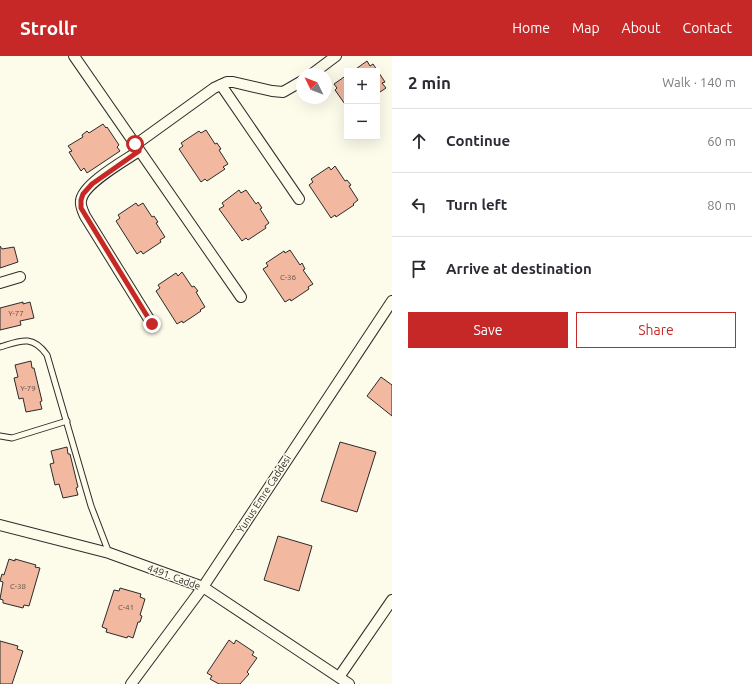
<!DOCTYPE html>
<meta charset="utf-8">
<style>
body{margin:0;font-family:Ubuntu,sans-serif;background:#f7f7f7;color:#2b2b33}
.controls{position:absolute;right:12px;top:12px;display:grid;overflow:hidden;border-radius:0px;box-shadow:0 4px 16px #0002}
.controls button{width:36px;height:36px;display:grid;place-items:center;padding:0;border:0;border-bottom:1px solid #e1e1e2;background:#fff;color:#2b2b33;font:20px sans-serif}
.compass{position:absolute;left:296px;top:12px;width:36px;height:36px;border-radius:50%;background:#fff;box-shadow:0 4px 16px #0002;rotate:313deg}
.stop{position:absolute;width:12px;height:12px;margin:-9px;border:3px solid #c62828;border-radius:50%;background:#fff}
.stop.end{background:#c62828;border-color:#fff;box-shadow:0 1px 4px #0008}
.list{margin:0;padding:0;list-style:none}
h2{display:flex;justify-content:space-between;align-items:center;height:52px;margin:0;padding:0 16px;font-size:17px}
h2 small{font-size:13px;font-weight:400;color:#7c7c81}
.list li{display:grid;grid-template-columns:26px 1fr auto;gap:12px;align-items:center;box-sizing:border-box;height:64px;padding:0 16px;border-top:1px solid #e1e1e2}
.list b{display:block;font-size:15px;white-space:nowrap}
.list em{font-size:13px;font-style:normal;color:#7c7c81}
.actions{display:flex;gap:8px;padding:12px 16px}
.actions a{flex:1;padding:9px 0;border:1px solid #c62828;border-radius:0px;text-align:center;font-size:14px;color:#c62828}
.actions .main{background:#c62828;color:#fff}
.icon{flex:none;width:22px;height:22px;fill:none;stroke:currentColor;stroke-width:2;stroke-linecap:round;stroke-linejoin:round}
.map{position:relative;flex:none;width:392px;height:628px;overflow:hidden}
header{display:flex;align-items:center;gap:24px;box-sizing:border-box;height:56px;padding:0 20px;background:#c62828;color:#fff}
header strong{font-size:19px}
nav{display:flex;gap:22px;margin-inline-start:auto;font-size:14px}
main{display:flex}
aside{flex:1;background:#fff}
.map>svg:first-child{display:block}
.building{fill:#f2b8a0;stroke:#2b2b2b}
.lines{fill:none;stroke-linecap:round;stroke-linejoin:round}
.lane-casing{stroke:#2b2b2b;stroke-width:7}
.street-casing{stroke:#2b2b2b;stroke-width:12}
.lane{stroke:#fdfbea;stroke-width:5}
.street{stroke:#fdfbea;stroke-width:10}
.route{stroke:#c62828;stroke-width:5}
.labels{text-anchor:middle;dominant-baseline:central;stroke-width:3;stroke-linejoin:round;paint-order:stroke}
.number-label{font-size:8px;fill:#5d4e48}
.street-label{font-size:10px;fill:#2b2b2b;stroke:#fdfbea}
</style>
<header>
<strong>Strollr</strong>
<nav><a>Home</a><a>Map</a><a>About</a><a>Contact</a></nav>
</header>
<main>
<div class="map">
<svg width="392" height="628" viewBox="0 0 392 628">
<rect width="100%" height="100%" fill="#fdfbea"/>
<!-- building -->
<g class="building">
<polygon points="367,5 370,10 373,8 385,26 382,27 386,32 377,38 377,15 353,15"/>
<polygon points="347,19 347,51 335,34 337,32 334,28"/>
<polygon points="103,68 106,72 107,71 119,89 117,91 120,95 87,117 84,112 81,115 69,96 72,95 68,90 83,81 82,79 87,75 89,77"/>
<polygon points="206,74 215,88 217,87 221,93 219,94 228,108 223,111 225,113 207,125 205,123 201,126 179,93 183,90 181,87 199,75 201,77"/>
<polygon points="335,110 345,125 347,124 351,129 349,130 358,144 353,148 354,149 336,161 335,159 331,162 309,129 313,126 311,123 329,111 331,114"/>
<polygon points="239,134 241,137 246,134 256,148 258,146 262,152 260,153 269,167 265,170 266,172 248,184 246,182 242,185 219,153 224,150 222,147"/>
<polygon points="136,147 138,150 143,147 152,161 154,160 158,166 156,167 165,181 160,184 161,186 143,198 141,195 137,198 116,165 120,162 118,159"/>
<polygon points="0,190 2,193 14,191 18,206 0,212"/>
<polygon points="290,194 300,209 302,207 305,213 303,214 313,228 308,231 309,233 291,245 290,243 285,246 263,213 268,210 266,207 284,195 285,197"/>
<polygon points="182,216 192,231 194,230 198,235 196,236 205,251 200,254 201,255 183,267 182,265 177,268 156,235 160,232 158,229 176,217 178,220"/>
<polygon points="23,246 23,248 30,246 34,262 20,265 21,269 0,274 0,252"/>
<polygon points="31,305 32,312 34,312 42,345 40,346 42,353 26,356 23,342 19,343 14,322 18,321 15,309"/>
<polygon points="381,321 392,329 392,360 367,340"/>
<polygon points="340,386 376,396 357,456 321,445"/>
<polygon points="67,391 68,398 70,398 78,431 76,432 78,439 63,442 59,428 55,429 50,408 54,407 51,395"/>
<polygon points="278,480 312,490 299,535 264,524"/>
<polygon points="9,503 15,505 15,503 36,509 35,511 40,512 29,550 24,549 23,552 3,547 3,544 0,543 3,526 0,525 2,518 4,519"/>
<polygon points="120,532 141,538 140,541 145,543 140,559 142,560 140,566 138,566 133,582 128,580 127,582 106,576 107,573 102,571 114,534 119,535"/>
<polygon points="229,584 234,588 236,584 254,596 252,599 257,602 247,616 249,618 240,628 219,628 210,623 212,620 207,617"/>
<polygon points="0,585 18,590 17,593 23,595 12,628 0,628"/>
</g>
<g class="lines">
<!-- lane casing -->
<g class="lane-casing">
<g id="lane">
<path d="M0 291C20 285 32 278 47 299L91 450 109 497"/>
<polyline points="0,380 12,382 67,365"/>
</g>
</g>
<!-- street casing -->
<g class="street-casing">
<g id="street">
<polyline points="74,0 241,241"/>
<polyline points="312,18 336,0"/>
<polyline points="221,29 299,143"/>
<polyline points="135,89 214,32 227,26 233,26 272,35 283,36 302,25"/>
<path d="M139 95C126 104 82 128 81 145 80 150 83 155 85 160L152 268"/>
<polyline points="0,227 20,221"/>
<polyline points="0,469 109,497 203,531 349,628"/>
<polyline points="339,621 392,544"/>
<polyline points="131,628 203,531 392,245"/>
</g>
</g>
<!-- lane -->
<use href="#lane" class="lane"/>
<!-- street -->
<use href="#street" class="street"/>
</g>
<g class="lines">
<!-- route -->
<polyline class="route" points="135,88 139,95 92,128 83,138 81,144 81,152 152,268"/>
</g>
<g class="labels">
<!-- number labels -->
<g class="number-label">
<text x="288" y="221">C-36</text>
<text x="16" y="257">Y-77</text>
<text x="28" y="332">Y-79</text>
<text x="18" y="530">C-38</text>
<text x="126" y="551">C-41</text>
</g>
<!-- street labels -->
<g class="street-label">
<text transform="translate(264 438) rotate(-57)">Yunus Emre Caddesi</text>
<text transform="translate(174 521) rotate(20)">4491. Cadde</text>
</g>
</g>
</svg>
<div class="controls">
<button>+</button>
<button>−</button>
</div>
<svg class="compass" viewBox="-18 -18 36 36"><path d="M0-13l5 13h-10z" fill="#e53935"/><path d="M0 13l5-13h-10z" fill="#7c7c81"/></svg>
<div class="stop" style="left:135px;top:88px"></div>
<div class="stop end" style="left:152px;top:268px"></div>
</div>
<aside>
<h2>2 min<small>Walk · 140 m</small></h2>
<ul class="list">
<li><svg class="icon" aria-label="ahead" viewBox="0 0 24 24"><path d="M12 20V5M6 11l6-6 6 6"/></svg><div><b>Continue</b></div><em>60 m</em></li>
<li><svg class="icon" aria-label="left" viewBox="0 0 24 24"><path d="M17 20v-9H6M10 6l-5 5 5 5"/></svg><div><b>Turn left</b></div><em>80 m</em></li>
<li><svg class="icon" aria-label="arrive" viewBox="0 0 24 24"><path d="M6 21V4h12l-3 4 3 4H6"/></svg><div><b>Arrive at destination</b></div></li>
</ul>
<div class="actions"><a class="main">Save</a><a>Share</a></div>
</aside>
</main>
